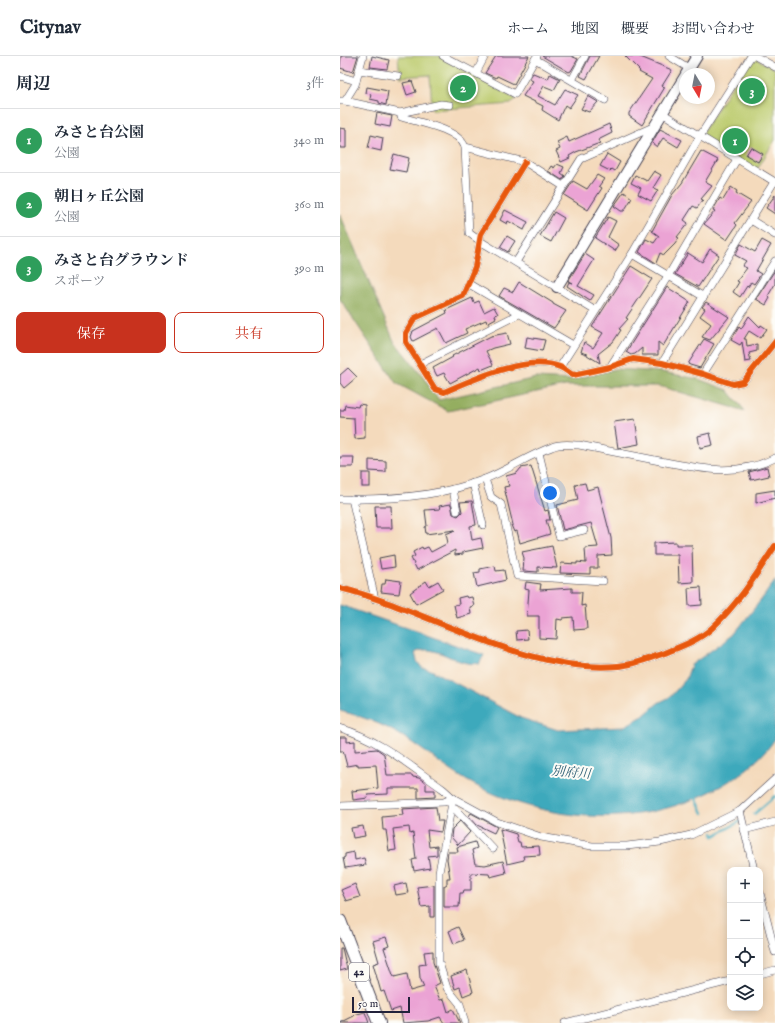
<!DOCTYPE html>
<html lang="ja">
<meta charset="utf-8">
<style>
body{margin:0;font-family:"IM FELL English","Noto Serif JP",serif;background:#f2f2f3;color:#1f2937}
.controls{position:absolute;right:12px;bottom:12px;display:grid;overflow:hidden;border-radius:8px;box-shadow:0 2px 10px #0003}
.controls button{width:36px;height:36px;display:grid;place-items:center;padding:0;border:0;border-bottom:1px solid #e0e1e3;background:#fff;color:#1f2937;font:20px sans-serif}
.compass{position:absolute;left:339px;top:12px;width:36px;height:36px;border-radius:50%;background:#fff;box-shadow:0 2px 10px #0003;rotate:170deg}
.scale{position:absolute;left:12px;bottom:10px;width:58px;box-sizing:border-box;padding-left:4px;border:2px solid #22223b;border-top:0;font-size:11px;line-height:14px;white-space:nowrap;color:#22223b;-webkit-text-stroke:3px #fdfcf7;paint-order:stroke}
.you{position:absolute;left:210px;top:437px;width:14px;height:14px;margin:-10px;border:3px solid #fff;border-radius:50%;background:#1a73e8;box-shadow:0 0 0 6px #1a73e833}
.badge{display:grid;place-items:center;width:26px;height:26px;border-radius:50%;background:#c8321e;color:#fff;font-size:13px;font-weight:700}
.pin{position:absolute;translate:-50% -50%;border:2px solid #fff;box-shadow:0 1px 4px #0006}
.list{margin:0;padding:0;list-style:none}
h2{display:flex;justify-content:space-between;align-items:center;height:52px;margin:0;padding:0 16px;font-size:17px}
h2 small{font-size:13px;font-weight:400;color:#747a83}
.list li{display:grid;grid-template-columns:26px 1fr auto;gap:12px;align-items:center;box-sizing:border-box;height:64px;padding:0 16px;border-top:1px solid #e0e1e3}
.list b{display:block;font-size:15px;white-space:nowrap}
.list p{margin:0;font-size:13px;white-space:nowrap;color:#747a83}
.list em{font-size:13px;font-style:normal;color:#747a83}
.actions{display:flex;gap:8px;padding:12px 16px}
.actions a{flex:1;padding:9px 0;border:1px solid #c8321e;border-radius:8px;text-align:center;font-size:14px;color:#c8321e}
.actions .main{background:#c8321e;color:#fff}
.icon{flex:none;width:22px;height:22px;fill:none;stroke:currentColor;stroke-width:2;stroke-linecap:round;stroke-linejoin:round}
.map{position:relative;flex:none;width:435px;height:967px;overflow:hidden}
header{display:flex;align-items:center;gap:24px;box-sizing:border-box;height:56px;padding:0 20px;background:#fff;border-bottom:1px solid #e0e1e3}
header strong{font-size:19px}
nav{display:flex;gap:22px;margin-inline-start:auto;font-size:14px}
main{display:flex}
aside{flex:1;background:#fff}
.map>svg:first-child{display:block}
.green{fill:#bbca6c;stroke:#6e7654}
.forest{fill:#94ae60;stroke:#5b684e}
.water{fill:#3da9bc;stroke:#30667c}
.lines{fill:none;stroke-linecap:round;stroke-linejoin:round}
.stream{stroke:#3da9bc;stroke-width:2.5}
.building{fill:#eba3d4}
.street-casing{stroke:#423e4e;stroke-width:8}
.secondary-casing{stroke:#423e4e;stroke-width:12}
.primary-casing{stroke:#423e4e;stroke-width:14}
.street{stroke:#fff;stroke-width:7}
.secondary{stroke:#fff;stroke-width:10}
.primary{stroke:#fff;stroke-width:12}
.cycleway-casing{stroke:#fdfcf7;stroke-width:8}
.cycleway{stroke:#e8590c;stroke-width:6}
.labels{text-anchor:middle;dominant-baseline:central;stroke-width:4;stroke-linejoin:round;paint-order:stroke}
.shield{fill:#fdfcf7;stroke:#646373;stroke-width:1}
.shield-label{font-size:11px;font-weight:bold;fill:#22223b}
.water-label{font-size:13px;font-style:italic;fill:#2e5f75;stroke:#fdfcf7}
</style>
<header>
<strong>Citynav</strong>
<nav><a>ホーム</a><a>地図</a><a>概要</a><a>お問い合わせ</a></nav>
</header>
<main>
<aside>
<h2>周辺<small>3件</small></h2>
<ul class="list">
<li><span class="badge" style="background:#2e9e5b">1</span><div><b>みさと台公園</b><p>公園</p></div><em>340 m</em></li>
<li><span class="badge" style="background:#2e9e5b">2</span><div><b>朝日ヶ丘公園</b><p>公園</p></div><em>360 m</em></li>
<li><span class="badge" style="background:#2e9e5b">3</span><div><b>みさと台グラウンド</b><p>スポーツ</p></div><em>390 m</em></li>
</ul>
<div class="actions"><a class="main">保存</a><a>共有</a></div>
</aside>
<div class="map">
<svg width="435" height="967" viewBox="0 0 435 967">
<rect width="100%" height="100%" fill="#fdfcf7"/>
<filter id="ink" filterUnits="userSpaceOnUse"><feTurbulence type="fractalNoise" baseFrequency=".025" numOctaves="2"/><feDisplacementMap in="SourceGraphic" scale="8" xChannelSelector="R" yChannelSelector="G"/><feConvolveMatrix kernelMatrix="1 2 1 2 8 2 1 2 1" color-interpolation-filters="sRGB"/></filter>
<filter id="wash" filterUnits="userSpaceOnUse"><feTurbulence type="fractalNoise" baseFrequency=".012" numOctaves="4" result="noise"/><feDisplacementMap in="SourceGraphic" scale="16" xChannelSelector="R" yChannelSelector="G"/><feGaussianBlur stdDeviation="0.9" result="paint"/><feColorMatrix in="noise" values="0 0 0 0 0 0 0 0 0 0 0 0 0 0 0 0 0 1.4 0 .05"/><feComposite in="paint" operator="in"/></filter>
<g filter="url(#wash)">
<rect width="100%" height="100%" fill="#f4dabc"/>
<!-- green -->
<g class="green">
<polygon points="58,0 100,0 176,43 171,48 92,54 90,19 60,21"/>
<polygon points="411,0 435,13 435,84 416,115 360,80"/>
</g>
<!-- forest -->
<polygon class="forest" points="0,158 54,285 86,325 99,344 196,322 231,324 275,313 322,316 358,323 388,334 405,355 319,330 225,330 108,355 56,327 0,243"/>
<!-- water -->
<path class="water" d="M435 524V683C421 704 402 718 381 730 305 773 213 768 137 730 113 718 96 703 74 688 52 672 26 661 0 655V549L144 599 139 608C135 607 131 608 127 607 110 604 91 587 75 597L77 605 82 612 91 614 181 662 218 674 283 671 303 660 318 647 330 641 346 623 351 609 394 578 424 540Z"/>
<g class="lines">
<!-- stream -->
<g class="stream">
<polyline points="355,740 363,757"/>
<polyline points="414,758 435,740"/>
<polyline points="373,777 374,780 401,765"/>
</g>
</g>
<g id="blocks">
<!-- building -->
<g class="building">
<polygon points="1,0 18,0 13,16 0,12"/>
<polygon points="32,0 49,4 47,13 30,11"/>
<polygon points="156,0 189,0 174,28 157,20 156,22 145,17"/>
<polygon points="202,0 231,0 238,3 231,15 229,16"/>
<polygon points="250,0 259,0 246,23 240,20"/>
<polygon points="285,0 298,0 332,14 322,30 325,31 302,69 289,60 289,57 312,23 299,16 300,15"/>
<polygon points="193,17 208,23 210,18 220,23 214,34 204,30 198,40 215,49 225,33 238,39 229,52 225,49 218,64 202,54 203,50 183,40 193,25 189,23"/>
<polygon points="72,25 76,36 67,39 63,27"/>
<polygon points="27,31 48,35 46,49 39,47 39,45 30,43 31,38 26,37"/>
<polygon points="248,40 258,46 249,56 241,53"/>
<polygon points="37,57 52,60 50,71 35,68"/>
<polygon points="269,68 272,77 258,84 260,87 236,96 229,100 230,102 221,106 216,95 220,93 217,86 227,81 229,86"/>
<polygon points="0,72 6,73 6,92 0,92"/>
<polygon points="320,73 342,84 338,91 323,82 317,91 312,87"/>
<polygon points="31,79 43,82 41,95 28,92"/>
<polygon points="411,91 423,98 418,106 406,99"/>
<polygon points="361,95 378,104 365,126 372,130 361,143 363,144 357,152 353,150 344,164 348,167 337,181 339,182 335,188 324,199 320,197 316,207 299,196 306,183 314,187 319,180 312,175 332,139 342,127"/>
<polygon points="54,98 69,102 66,116 50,113"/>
<polygon points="267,98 280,106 275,115 272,113 270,115 260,110"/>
<polygon points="217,108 224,111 221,117 225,120 222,124 208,115 211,110 214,112"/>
<polygon points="314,115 321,119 313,132 318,134 311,145 298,138 301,132 291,127 295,119 307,125"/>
<polygon points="257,119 264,123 259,130 262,132 248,154 224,139 233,125 247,133"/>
<polygon points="391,131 397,135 396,137 411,146 395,167 397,169 387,184 364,168 375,155 373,154 380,142 383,144"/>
<polygon points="284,136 292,142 284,155 281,155 274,150"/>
<polygon points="435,139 435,158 426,152"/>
<polygon points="165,154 188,166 184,174 168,165 167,168 160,164"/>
<polygon points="214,156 224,162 211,186 200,180"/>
<polygon points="268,161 276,165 268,181 279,189 275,195 255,182"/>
<polygon points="167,180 175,185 168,196 160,191"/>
<polygon points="422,184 431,189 416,215 421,218 414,228 411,226 408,231 407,230 400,241 393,236 399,226 397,225 407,212 402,210 406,205 395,199 401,188 415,196"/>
<polygon points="370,193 379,199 358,231 335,218 348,197 362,206"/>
<polygon points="245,198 254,204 238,230 254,239 250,245 227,230 229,226 232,227 228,225"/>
<polygon points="291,210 312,223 286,262 288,263 279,273 281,274 273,286 258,298 260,307 247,299 247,297 246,298 241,296 244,286 253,292 263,277 252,271"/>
<polygon points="435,214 435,228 428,240 430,242 426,249 416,243"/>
<polygon points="179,226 213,247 213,248 226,255 214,272 159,240 164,232 173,236"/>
<polygon points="327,231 350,246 323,290 318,286 318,299 302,299 302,292 295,298 291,299 286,296"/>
<polygon points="132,242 134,247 139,245 144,256 154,251 158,258 155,259 156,262 147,267 146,264 125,273 127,277 106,287 98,272 73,285 71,281 73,275 107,257 106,254"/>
<polygon points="366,246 389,261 370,284 362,281 371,268 360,260 365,253 362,251"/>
<polygon points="409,260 420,271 421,269 427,273 420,282 409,275 404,283 406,283 407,290 417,288 417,295 409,297 411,305 405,306 402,286 400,289 391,284 399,271 401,273"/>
<polygon points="167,277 170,288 153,292 146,295 153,309 141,314 140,311 110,327 104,317 97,320 93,312 113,301 112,300 151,280"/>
<polygon points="187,281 205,284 202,295 185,292"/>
<polygon points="364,283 374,288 360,312 350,309 348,308"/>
<polygon points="8,312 17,321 4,332 0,327 0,319"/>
<polygon points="19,348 25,349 25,382 15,383 14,362 0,361 0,354 4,354 5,349 18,351"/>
<polygon points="295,363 299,388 278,392 274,366"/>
<polygon points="370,377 373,389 360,392 358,380"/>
<polygon points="0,401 14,401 13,411 0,411"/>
<polygon points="29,404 46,405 46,416 29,415"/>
<polygon points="191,410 205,455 208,454 210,464 206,464 210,478 180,487 177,475 174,476 171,469 173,469 164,431 169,430 166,420 177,417 181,412"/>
<polygon points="427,411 429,420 411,424 409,416"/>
<rect x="22" y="417" width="8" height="14"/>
<polygon points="245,427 247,434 258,431 271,482 272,499 258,500 258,512 250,512 250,518 220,517 221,507 237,508 237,506 246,507 245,492 258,491 251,467 223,474 217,449 238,444 235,429"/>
<polygon points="435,434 435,442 416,447 416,437"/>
<polygon points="132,445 136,469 130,470 132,484 141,482 143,492 123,496 123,498 115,499 115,494 77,514 71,502 75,500 73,496 82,491 83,493 88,491 91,496 108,487 106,478 115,474 86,478 85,471 87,470 85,454 100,453 99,450 111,448 113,458 118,460 122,456 120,446"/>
<polygon points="35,450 51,450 52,472 36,472"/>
<polygon points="336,486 336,489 352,489 353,526 339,527 338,499 314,499 314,487"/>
<polygon points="212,490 217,512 198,511 198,516 183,515 184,502 182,496"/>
<polygon points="54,499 55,511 41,513 39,502"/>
<polygon points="155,510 156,515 164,514 166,524 137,531 134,517 140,516 140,513"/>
<polygon points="46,523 61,525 59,538 41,536 42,528 45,528"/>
<polygon points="86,525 89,530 98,525 103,533 76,548 70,537"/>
<polygon points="186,526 201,528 200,534 232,532 232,536 242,536 241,550 245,549 247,573 234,574 233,561 223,562 222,564 217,563 216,583 199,582 199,560 187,560 189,534 185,533"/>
<polygon points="361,531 362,549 349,550 348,532"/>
<polygon points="126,540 127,542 132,541 134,550 130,551 131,558 117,562 114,549 119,548 118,542"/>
<polygon points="187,574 188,583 177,584 176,575"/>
<polygon points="0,681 7,681 7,686 15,685 15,695 37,693 44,698 47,719 72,719 73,721 79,722 86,727 86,734 95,734 95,741 78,742 78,732 48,732 48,738 27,739 28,742 13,744 12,735 38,732 36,709 18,710 18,708 7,710 3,695 0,695"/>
<polygon points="96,751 98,765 103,765 101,776 87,774 89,791 97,790 97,799 88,800 90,812 74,815 72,804 76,803 73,777 70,778 69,771 53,773 56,794 49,795 46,774 43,774 42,761 63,759 62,753"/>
<polygon points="131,757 157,771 154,777 137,769 129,760"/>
<polygon points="120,765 130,776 118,789 111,781 112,773"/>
<polygon points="23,770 25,780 13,782 11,772"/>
<polygon points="160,773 176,778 178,786 180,786 181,791 199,790 200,799 183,800 184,804 167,808"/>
<polygon points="135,786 137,792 132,794 135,808 145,809 163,805 166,817 150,821 149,818 131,817 131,834 124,834 123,837 120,837 119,851 104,851 104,830 107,828 107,822 110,822 107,803 108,796 118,796 117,791"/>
<polygon points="14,796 15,804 24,802 26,809 5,812 3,802 5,801 5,798"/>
<polygon points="66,827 68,837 56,839 54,830"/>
<polygon points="15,828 20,841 6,845 1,834"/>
<polygon points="94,829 94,861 90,861 90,850 81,851 77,831"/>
<polygon points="118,871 124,884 114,888 109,875"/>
<polygon points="46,881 49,890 44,892 53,919 54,921 67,918 70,935 84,931 80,922 79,909 86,908 84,896 93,895 93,906 100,927 94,930 100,944 104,943 108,956 113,953 120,967 104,967 100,961 88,965 63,967 60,952 51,955 44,935 41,936 33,908 39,906 33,885"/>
<polygon points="0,892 2,892 7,913 0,915"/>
<polygon points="127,914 133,936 123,940 120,931 115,933 111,920"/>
<polygon points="25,956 29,967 0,967 14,960 13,959"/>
</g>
</g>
</g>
<g filter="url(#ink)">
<use href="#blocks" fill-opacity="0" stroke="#423e4e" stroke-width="1"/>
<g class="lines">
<!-- street casing -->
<g class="street-casing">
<g id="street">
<polyline points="103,0 175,38 197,0"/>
<polyline points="329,0 350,13"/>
<polyline points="415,0 435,11"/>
<polyline points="195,3 265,44"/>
<polyline points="19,14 58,20"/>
<polyline points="136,17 145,0"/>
<polyline points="0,20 16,25"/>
<polyline points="232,24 245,0"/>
<polyline points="0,45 5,45 15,29 23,0"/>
<path d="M5 45 60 57 61 61C78 66 119 73 125 91"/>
<polyline points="60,57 101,48 110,49"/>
<polyline points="322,57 435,126"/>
<path d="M185 106 141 178 135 211 123 240 75 262 66 277V286L95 333 104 336C134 323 188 298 220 311 225 313 229 317 233 319L270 311 293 303 322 307 363 318 393 328 403 326 435 286"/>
<polyline points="223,130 185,106 125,91 129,177 140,185 254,254"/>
<polyline points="411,164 435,179"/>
<polyline points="292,198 364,241"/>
<polyline points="176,206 241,103 313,71"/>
<polyline points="129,228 233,289"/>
<polyline points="322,307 434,126"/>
<polyline points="80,308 179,258"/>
<polyline points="220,311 292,198 360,80 411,0"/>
<polyline points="270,311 328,220 397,103"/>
<polyline points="363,318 435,205"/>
<polyline points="199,397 219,480 244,474"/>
<polyline points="145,423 151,441 161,448 177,520 263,525"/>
<polyline points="133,427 143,469"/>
<polyline points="113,433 117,455"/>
<path d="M0 443C48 444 100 441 145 423 168 414 189 399 212 391 220 387 230 389 239 389 264 394 289 399 315 404 356 412 395 422 435 402"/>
<polyline points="12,443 35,543"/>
<path d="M0 532C87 553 188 619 278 610 294 609 310 602 325 597 342 590 359 584 372 572 398 548 416 519 435 490"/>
<path d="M0 672C39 683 70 710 103 733L113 742 157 766 201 781 252 790H287L320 786 351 779 400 755 435 723"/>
<polyline points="113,742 99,816 99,907 107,932 120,948 125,967"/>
<polyline points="111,749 153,793"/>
<polyline points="0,750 104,746 113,742"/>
<polyline points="400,755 414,814"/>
<polyline points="404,774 435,766"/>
<polyline points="420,837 435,896"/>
<polyline points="420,918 435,914"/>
<polyline points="225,967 390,925"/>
</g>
</g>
<!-- secondary casing -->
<g class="secondary-casing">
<g id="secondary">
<polyline points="346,18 357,0"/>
<polyline points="217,231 345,20"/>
</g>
</g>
<!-- primary casing -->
<g class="primary-casing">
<polyline id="primary" points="0,865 39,967"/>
</g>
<!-- street -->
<use href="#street" class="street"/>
<!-- secondary -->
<use href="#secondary" class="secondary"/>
<!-- primary -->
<use href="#primary" class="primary"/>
<!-- cycleway casing -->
<g class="cycleway-casing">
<g id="cycleway">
<path d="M185 106 141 178 135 211 123 240 75 262 66 277V286L95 333 104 336C134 323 188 298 220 311 225 313 229 317 233 319L270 311 293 303 322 307 363 318 393 328 403 326 435 286"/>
<path d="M0 532C87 553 188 619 278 610 294 609 310 602 325 597 342 590 359 584 372 572 398 548 416 519 435 490"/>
</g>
</g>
<!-- cycleway -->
<use href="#cycleway" class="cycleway"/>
</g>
</g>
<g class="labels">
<!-- shield labels -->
<rect class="shield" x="9" y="907" width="20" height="18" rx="3"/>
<g class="shield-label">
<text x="19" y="916">42</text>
</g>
<!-- water labels -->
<g class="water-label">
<text transform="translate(231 717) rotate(5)">別府川</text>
</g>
</g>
</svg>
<div class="controls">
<button>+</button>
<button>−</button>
<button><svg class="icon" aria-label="locate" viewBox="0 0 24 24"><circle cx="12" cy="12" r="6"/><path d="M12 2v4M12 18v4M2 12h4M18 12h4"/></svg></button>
<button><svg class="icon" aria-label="layers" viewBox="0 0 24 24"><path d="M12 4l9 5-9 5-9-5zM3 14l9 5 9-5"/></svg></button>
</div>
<svg class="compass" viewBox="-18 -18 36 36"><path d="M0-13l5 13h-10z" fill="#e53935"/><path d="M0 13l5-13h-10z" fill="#747a83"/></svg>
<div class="scale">50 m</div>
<div class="you"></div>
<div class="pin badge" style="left:395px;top:85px;background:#2e9e5b">1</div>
<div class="pin badge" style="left:123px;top:32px;background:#2e9e5b">2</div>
<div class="pin badge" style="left:412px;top:35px;background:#2e9e5b">3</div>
</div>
</main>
